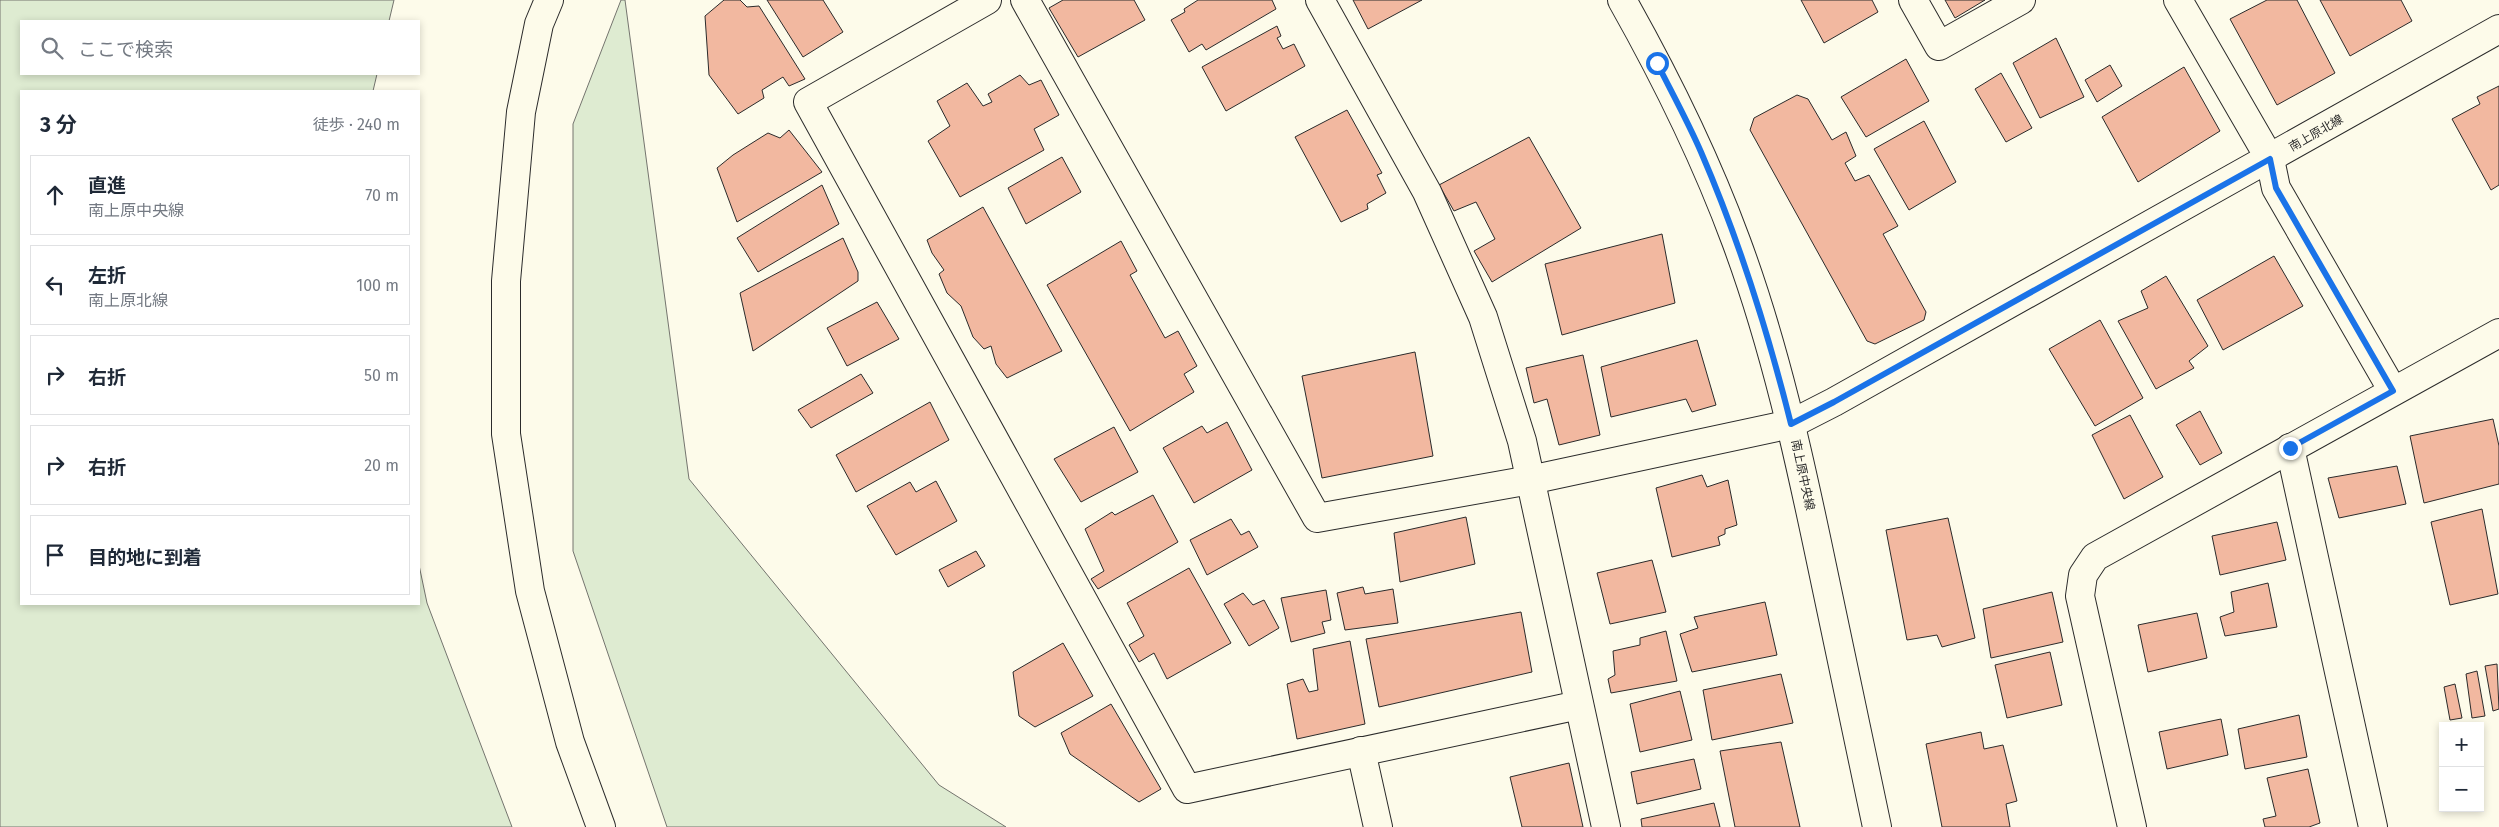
<!DOCTYPE html>
<html lang="ja">
<meta charset="utf-8">
<style>
body{margin:0;font-family:"Fira Sans","Noto Sans JP",sans-serif;background:#f2f2f3;color:#1f2937}
.controls{position:absolute;right:15px;bottom:15px;display:grid;overflow:hidden;border-radius:0px;box-shadow:0 2px 8px #0003}
.controls button{width:45px;height:45px;display:grid;place-items:center;padding:0;border:0;border-bottom:1px solid #e0e1e3;background:#fff;color:#1f2937;font:25px sans-serif}
.stop{position:absolute;width:15px;height:15px;margin:-11px;border:4px solid #1a73e8;border-radius:50%;background:#fff}
.stop.end{background:#1a73e8;border-color:#fff;box-shadow:0 1px 5px #0008}
.list{margin:0;padding:0;list-style:none}
h2{display:flex;justify-content:space-between;align-items:center;height:65px;margin:0;padding:0 20px;font-size:21px}
h2 small{font-size:16px;font-weight:400;color:#747a83}
.list li{display:grid;grid-template-columns:32px 1fr auto;gap:15px;align-items:center;box-sizing:border-box;height:80px;margin:0 10px 10px;padding:0 10px;border:1px solid #e0e1e3;border-radius:0px}
.list b{display:block;font-size:19px;white-space:nowrap}
.list p{margin:0;font-size:16px;white-space:nowrap;color:#747a83}
.list em{font-size:16px;font-style:normal;color:#747a83}
.icon{flex:none;width:28px;height:28px;fill:none;stroke:currentColor;stroke-width:2;stroke-linecap:round;stroke-linejoin:round}
.map{position:relative;flex:none;width:2499px;height:827px;overflow:hidden}
.search{position:absolute;background:#fff;box-shadow:0 2px 8px #0003;left:20px;top:20px;width:400px;height:55px;display:flex;align-items:center;gap:12px;box-sizing:border-box;padding:0 18px;border-radius:0px;color:#747a83;font-size:19px}
.panel{position:absolute;background:#fff;box-shadow:0 2px 8px #0003;left:20px;top:90px;width:400px;height:515px;border-radius:0px}
.map>svg:first-child{display:block}
.green{fill:#deebd1;stroke:#74746e}
.building{fill:#f2b8a0;stroke:#2b2b2b}
.lines{fill:none;stroke-linecap:round;stroke-linejoin:round}
.street-casing{stroke:#2b2b2b;stroke-width:30}
.secondary-casing{stroke:#2b2b2b;stroke-width:30}
.street{stroke:#fdfbea;stroke-width:28}
.secondary{stroke:#fdfbea;stroke-width:28}
.route{stroke:#1a73e8;stroke-width:6}
.labels{text-anchor:middle;dominant-baseline:central;stroke-width:4;stroke-linejoin:round;paint-order:stroke}
.street-label{font-size:12px;fill:#2b2b2b;stroke:#fdfbea}
</style>
<div class="map">
<svg width="2499" height="827" viewBox="0 0 2499 827">
<rect width="100%" height="100%" fill="#fdfbea"/>
<!-- green -->
<g class="green">
<polygon points="0,0 394,0 389,21 21,21 21,74 377,74 373,91 21,91 21,604 419,604 419,565 427,603 512,827 0,827"/>
<polygon points="621,0 625,0 689,479 939,785 1006,827 667,827 573,551 573,124"/>
</g>
<!-- building -->
<g class="building">
<polygon points="724,0 740,0 747,7 759,6 805,79 789,86 783,77 762,90 764,98 738,114 709,75 705,16"/>
<polygon points="767,0 823,0 843,32 803,57"/>
<polygon points="1063,0 1134,0 1145,20 1078,57 1049,8"/>
<polygon points="1198,0 1272,0 1276,9 1206,50 1202,44 1189,52 1171,20 1185,12 1184,9"/>
<polygon points="1353,0 1422,0 1368,29"/>
<polygon points="1801,0 1872,0 1878,12 1824,43"/>
<polygon points="1945,0 1985,0 1955,18"/>
<polygon points="2267,0 2297,0 2335,73 2277,105 2230,19"/>
<polygon points="2320,0 2401,0 2412,21 2350,56"/>
<polygon points="1277,26 1281,36 1277,38 1283,49 1294,44 1305,66 1226,111 1202,67"/>
<polygon points="2056,38 2084,97 2040,118 2013,63"/>
<polygon points="1906,59 1929,101 1866,137 1841,97"/>
<polygon points="2110,65 2122,86 2097,102 2085,80"/>
<polygon points="2184,67 2220,131 2138,182 2102,117"/>
<polygon points="2001,73 2032,128 2006,142 1975,89"/>
<polygon points="1020,75 1029,85 1041,80 1059,115 1034,129 1044,150 960,197 928,141 950,126 937,101 967,83 983,106 992,102 988,94"/>
<polygon points="2499,86 2499,185 2491,190 2452,119 2480,104 2477,97"/>
<polygon points="1797,95 1808,99 1832,140 1846,132 1856,156 1845,163 1855,181 1869,175 1898,226 1883,234 1926,312 1924,320 1875,344 1867,341 1750,130 1754,118"/>
<polygon points="1347,110 1382,173 1377,175 1386,193 1367,204 1368,209 1341,222 1295,137"/>
<polygon points="1924,121 1956,182 1909,210 1874,149"/>
<polygon points="789,130 822,172 737,222 717,168 733,155 768,133 780,138"/>
<polygon points="1529,137 1581,228 1492,282 1474,251 1495,239 1476,202 1454,211 1439,185"/>
<polygon points="1062,157 1081,192 1026,224 1008,188"/>
<polygon points="822,185 839,224 758,272 737,238"/>
<polygon points="983,207 1062,351 1007,378 996,364 991,346 984,349 973,337 961,306 947,293 939,274 944,270 932,253 927,240"/>
<polygon points="1662,234 1675,303 1562,335 1545,264"/>
<polygon points="843,238 858,272 858,281 753,351 740,293"/>
<polygon points="1121,241 1137,271 1130,275 1165,338 1178,331 1197,366 1184,374 1194,392 1130,431 1047,285"/>
<polygon points="2274,256 2303,306 2223,350 2197,300"/>
<polygon points="2166,276 2208,346 2189,361 2194,368 2156,389 2118,321 2148,308 2141,291"/>
<polygon points="877,302 899,339 847,366 827,328"/>
<polygon points="2100,320 2143,398 2095,426 2049,349"/>
<polygon points="1697,340 1716,405 1692,412 1686,399 1611,417 1601,367"/>
<polygon points="1415,352 1433,456 1322,478 1302,376"/>
<polygon points="1583,355 1600,435 1559,445 1547,399 1534,403 1526,368"/>
<polygon points="861,374 873,393 811,428 798,410"/>
<polygon points="930,402 949,440 856,492 836,455"/>
<polygon points="2200,411 2222,453 2200,465 2176,425"/>
<polygon points="2130,415 2163,477 2124,499 2092,435"/>
<polygon points="2493,419 2499,446 2499,484 2424,503 2410,436"/>
<polygon points="1227,422 1252,470 1194,503 1163,448 1202,426 1207,433"/>
<polygon points="1114,427 1138,472 1081,502 1054,459"/>
<polygon points="2397,466 2406,504 2339,518 2328,478"/>
<polygon points="1702,475 1707,487 1728,480 1737,525 1725,529 1725,534 1718,537 1720,545 1672,557 1656,488"/>
<polygon points="936,481 957,521 896,555 867,506 910,482 916,492"/>
<polygon points="1153,495 1178,542 1098,589 1091,579 1104,571 1085,529 1112,512 1115,515"/>
<polygon points="2482,509 2498,594 2450,605 2431,522"/>
<polygon points="1466,517 1475,564 1400,582 1394,533"/>
<polygon points="1948,518 1975,638 1942,647 1937,635 1907,640 1886,530"/>
<polygon points="1231,519 1241,535 1249,531 1258,547 1207,575 1190,540"/>
<polygon points="2277,522 2286,560 2220,575 2212,536"/>
<polygon points="976,551 985,566 948,587 939,570"/>
<polygon points="1652,560 1666,612 1610,624 1597,573"/>
<polygon points="1189,568 1231,643 1167,679 1154,653 1139,662 1129,645 1144,636 1127,603"/>
<polygon points="2268,583 2277,627 2225,636 2220,617 2234,612 2231,592"/>
<polygon points="1363,587 1365,594 1393,589 1398,623 1345,630 1337,593"/>
<polygon points="1326,590 1331,620 1322,622 1325,633 1291,642 1281,598"/>
<polygon points="2052,592 2063,642 1991,658 1983,609"/>
<polygon points="1243,593 1253,605 1264,600 1279,628 1249,646 1224,604"/>
<polygon points="1765,602 1777,655 1692,672 1680,634 1698,628 1694,617"/>
<polygon points="1521,612 1532,672 1379,707 1366,639"/>
<polygon points="2197,613 2207,658 2148,672 2138,625"/>
<polygon points="1666,631 1677,681 1611,693 1608,679 1615,675 1613,651 1640,645 1640,638"/>
<polygon points="1350,641 1365,724 1297,739 1287,684 1303,679 1309,692 1318,690 1313,649"/>
<polygon points="1063,643 1093,696 1035,727 1019,716 1013,672"/>
<polygon points="2050,652 2062,705 2007,718 1995,665"/>
<polygon points="2497,664 2499,709 2493,711 2485,666"/>
<polygon points="2477,671 2485,716 2472,718 2466,674"/>
<polygon points="1781,674 1793,723 1712,740 1703,690"/>
<polygon points="2455,684 2462,718 2450,720 2444,687"/>
<polygon points="1680,691 1692,740 1640,752 1630,704"/>
<polygon points="1111,704 1161,789 1139,802 1070,754 1061,733"/>
<polygon points="2299,715 2307,757 2245,769 2238,729"/>
<polygon points="2221,719 2228,755 2167,769 2159,732"/>
<polygon points="1981,732 1984,749 2003,745 2017,801 2006,804 2010,827 1942,827 1926,744"/>
<polygon points="1781,742 1800,827 1735,827 1720,751"/>
<polygon points="1694,759 1701,789 1637,804 1631,772"/>
<polygon points="1569,763 1583,827 1522,827 1510,777"/>
<polygon points="2308,769 2320,823 2309,827 2265,827 2263,819 2276,816 2267,778"/>
<polygon points="1714,803 1720,827 1642,827 1641,819"/>
</g>
<g class="lines">
<!-- street casing -->
<g class="street-casing">
<g id="street">
<polyline points="987,0 808,102 1187,789 1579,705"/>
<polyline points="1025,0 1317,518 1530,480 1791,424"/>
<polyline points="1320,0 1427,192 1483,317 1522,441 1606,827"/>
<polyline points="1913,0 1939,46 2021,0"/>
<polyline points="2178,0 2270,159 2276,188 2393,391"/>
<polyline points="2290,448 2373,827"/>
<polyline points="1361,751 1378,827"/>
<polyline points="2132,827 2080,596 2083,575 2095,557 2499,333"/>
</g>
</g>
<!-- secondary casing -->
<g class="secondary-casing">
<g id="secondary">
<polyline points="549,0 539,24 521,112 506,281 506,434 530,591 570,742 601,827"/>
<path d="M1622 0C1666 78 1705 157 1736 241 1775 346 1799 456 1822 566 1841 653 1859 740 1877 827"/>
<polyline points="1791,424 1834,402 2499,29"/>
</g>
</g>
<!-- street -->
<use href="#street" class="street"/>
<!-- secondary -->
<use href="#secondary" class="secondary"/>
</g>
<g class="lines">
<!-- route -->
<path class="route" d="M1657 63C1672 93 1688 122 1701 152 1739 240 1768 332 1791 424L1834 402 2270 159 2276 188 2393 391 2290 448"/>
</g>
<g class="labels">
<!-- street labels -->
<g class="street-label">
<text transform="translate(2316 133) rotate(-30)">南上原北線</text>
<text transform="translate(1803 475) rotate(78)">南上原中央線</text>
</g>
</g>
</svg>
<div class="controls">
<button>+</button>
<button>−</button>
</div>
<div class="stop" style="left:1657px;top:63px"></div>
<div class="stop end" style="left:2290px;top:448px"></div>
<div class="search"><svg class="icon" aria-label="search" viewBox="0 0 24 24"><circle cx="10" cy="10" r="6"/><path d="M15 15l6 6"/></svg>ここで検索</div>
<section class="panel">
<h2>3 分<small>徒歩 · 240 m</small></h2>
<ul class="list">
<li><svg class="icon" aria-label="ahead" viewBox="0 0 24 24"><path d="M12 20V5M6 11l6-6 6 6"/></svg><div><b>直進</b><p>南上原中央線</p></div><em>70 m</em></li>
<li><svg class="icon" aria-label="left" viewBox="0 0 24 24"><path d="M17 20v-9H6M10 6l-5 5 5 5"/></svg><div><b>左折</b><p>南上原北線</p></div><em>100 m</em></li>
<li><svg class="icon" aria-label="right" viewBox="0 0 24 24"><path d="M7 20v-9h11M14 6l5 5-5 5"/></svg><div><b>右折</b></div><em>50 m</em></li>
<li><svg class="icon" aria-label="right" viewBox="0 0 24 24"><path d="M7 20v-9h11M14 6l5 5-5 5"/></svg><div><b>右折</b></div><em>20 m</em></li>
<li><svg class="icon" aria-label="arrive" viewBox="0 0 24 24"><path d="M6 21V4h12l-3 4 3 4H6"/></svg><div><b>目的地に到着</b></div></li>
</ul>
</section>
</div>
